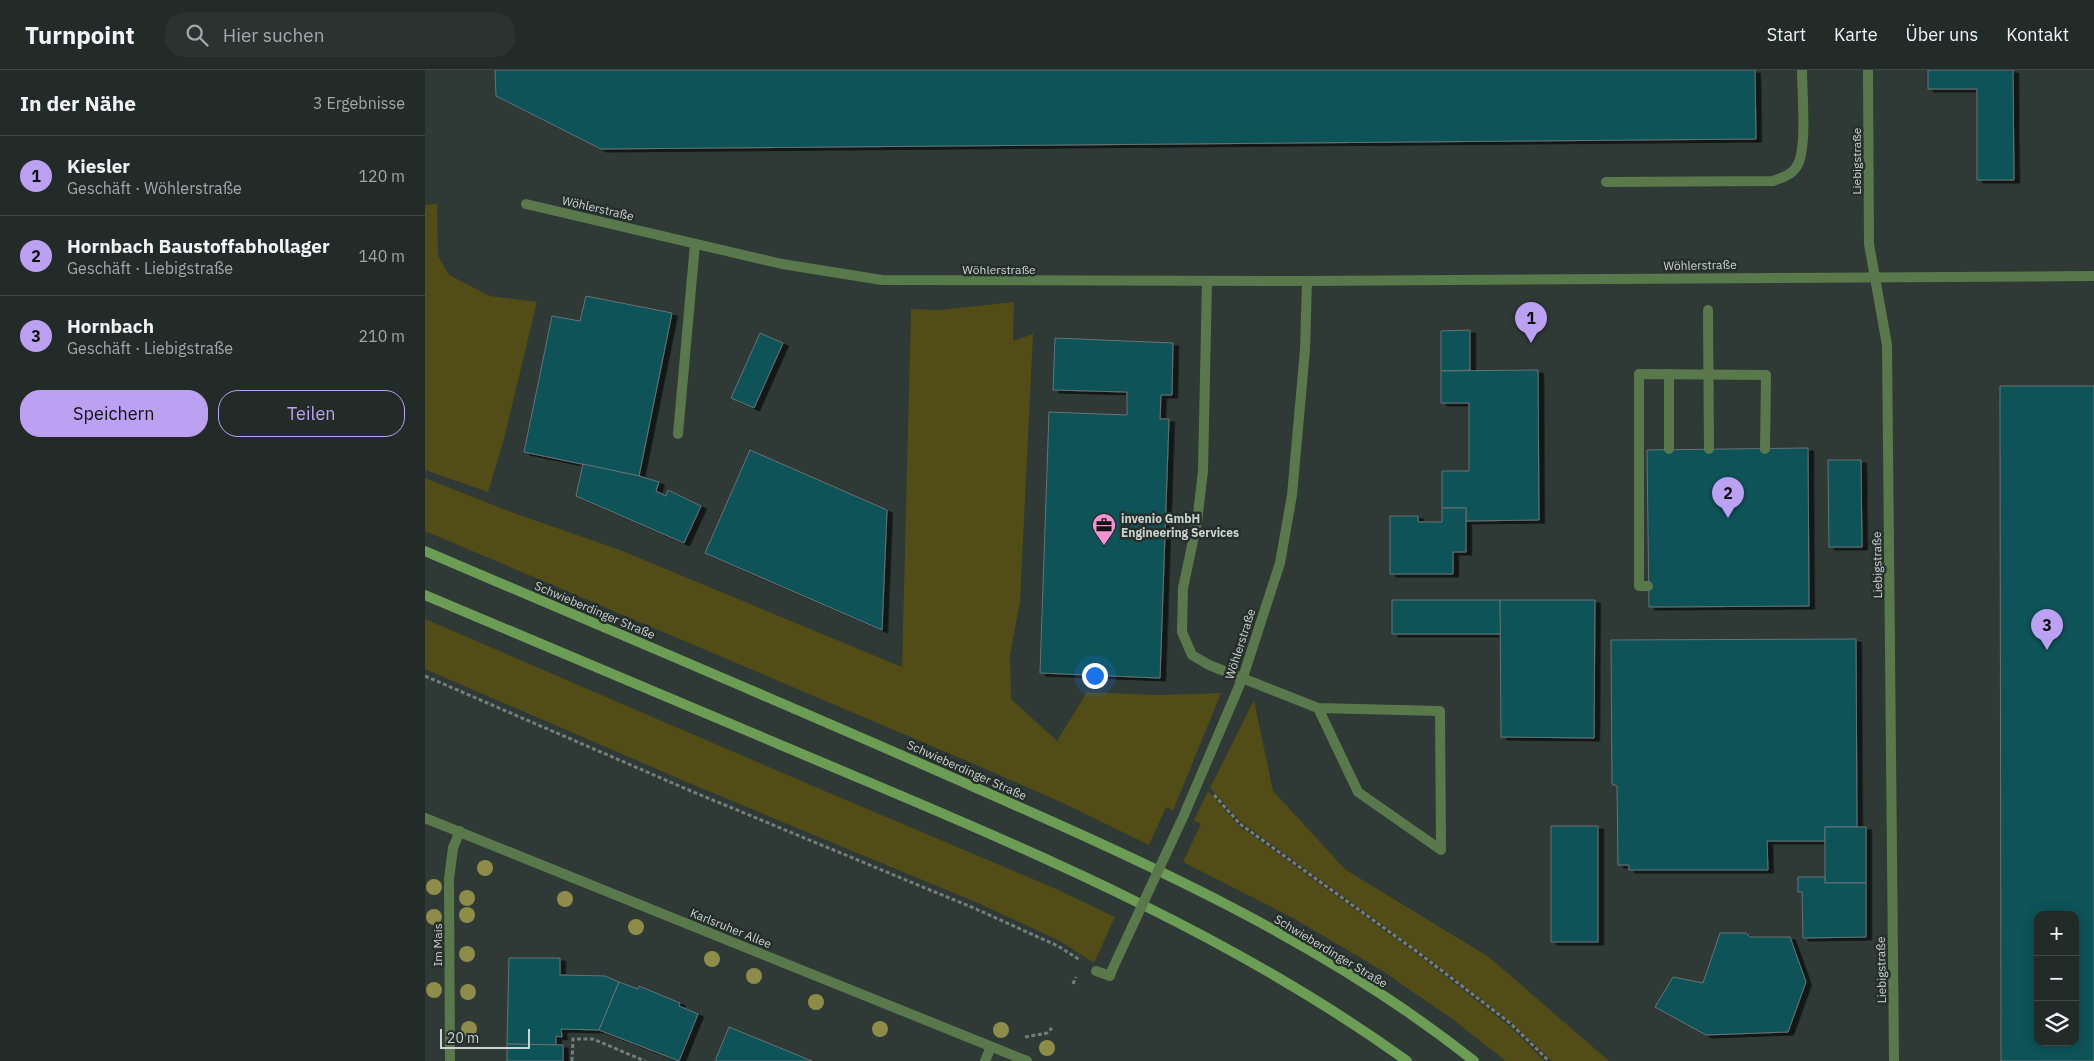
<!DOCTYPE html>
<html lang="de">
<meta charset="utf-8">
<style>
body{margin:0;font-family:"IBM Plex Sans",sans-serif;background:#2b3330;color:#f1f3f6}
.controls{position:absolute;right:15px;bottom:15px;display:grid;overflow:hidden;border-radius:10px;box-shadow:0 2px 12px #0003}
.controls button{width:45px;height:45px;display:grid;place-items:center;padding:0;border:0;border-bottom:1px solid #404745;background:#232b28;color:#f1f3f6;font:25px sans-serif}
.scale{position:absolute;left:15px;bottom:12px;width:90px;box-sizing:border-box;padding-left:5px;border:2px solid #cdd3d1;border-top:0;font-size:14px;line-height:18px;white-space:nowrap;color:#cdd3d1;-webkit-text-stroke:4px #252f2b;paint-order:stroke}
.you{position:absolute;left:669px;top:605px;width:18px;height:18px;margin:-12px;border:4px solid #fff;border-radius:50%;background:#1a73e8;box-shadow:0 0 0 8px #1a73e833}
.badge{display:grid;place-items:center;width:32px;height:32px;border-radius:50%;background:#bca0f2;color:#111;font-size:16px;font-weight:700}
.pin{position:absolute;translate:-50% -41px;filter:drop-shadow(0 1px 2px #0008)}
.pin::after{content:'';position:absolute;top:26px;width:18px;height:15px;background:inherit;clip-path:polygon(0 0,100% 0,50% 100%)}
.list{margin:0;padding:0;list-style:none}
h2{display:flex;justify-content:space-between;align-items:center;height:65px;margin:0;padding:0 20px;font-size:21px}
h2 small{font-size:16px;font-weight:400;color:#a3a7a8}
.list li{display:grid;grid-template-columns:32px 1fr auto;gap:15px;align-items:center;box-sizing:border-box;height:80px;padding:0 20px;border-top:1px solid #404745}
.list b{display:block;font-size:19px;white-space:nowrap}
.list p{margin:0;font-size:16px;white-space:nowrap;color:#a3a7a8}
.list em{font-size:16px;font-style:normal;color:#a3a7a8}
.actions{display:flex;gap:10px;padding:15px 20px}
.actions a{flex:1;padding:11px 0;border:1px solid #bca0f2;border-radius:20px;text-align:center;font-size:18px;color:#bca0f2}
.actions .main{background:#bca0f2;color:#111}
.icon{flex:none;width:28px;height:28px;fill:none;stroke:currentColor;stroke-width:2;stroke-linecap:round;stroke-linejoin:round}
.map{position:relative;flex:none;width:1669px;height:991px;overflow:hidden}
header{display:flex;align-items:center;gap:30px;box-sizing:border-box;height:70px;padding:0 25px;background:#232b28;border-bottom:1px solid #404745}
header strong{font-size:24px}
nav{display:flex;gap:28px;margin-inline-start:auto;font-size:18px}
.search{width:350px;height:45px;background:#2b3330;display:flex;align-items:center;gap:12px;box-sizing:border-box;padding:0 18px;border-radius:20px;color:#a3a7a8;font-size:19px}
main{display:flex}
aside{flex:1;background:#232b28}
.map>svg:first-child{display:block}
.green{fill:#524c16}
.building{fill:#0a5359;stroke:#677375;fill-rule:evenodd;filter:url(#shadow)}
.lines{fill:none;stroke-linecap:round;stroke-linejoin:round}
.path{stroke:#747d7a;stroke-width:3;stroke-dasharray:4 2.5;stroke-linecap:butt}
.service{stroke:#59784c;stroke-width:10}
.minor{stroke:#59784c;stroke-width:10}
.secondary{stroke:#6b9d55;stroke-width:10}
.minor-bridge{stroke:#59784c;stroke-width:10}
.tree{fill:#8e8c49}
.labels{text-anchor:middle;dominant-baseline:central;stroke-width:5;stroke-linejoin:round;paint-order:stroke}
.street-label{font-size:12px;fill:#cdd3d1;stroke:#252f2b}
.poi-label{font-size:12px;font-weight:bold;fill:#cdd3d1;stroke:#252f2b;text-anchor:start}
</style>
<header>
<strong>Turnpoint</strong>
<div class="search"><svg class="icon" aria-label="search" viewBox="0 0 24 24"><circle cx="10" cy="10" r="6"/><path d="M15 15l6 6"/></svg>Hier suchen</div>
<nav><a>Start</a><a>Karte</a><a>Über uns</a><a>Kontakt</a></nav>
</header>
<main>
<aside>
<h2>In der Nähe<small>3 Ergebnisse</small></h2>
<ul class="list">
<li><span class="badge">1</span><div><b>Kiesler</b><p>Geschäft · Wöhlerstraße</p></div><em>120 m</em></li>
<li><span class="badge">2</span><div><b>Hornbach Baustoffabhollager</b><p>Geschäft · Liebigstraße</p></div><em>140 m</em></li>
<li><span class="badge">3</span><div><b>Hornbach</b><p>Geschäft · Liebigstraße</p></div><em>210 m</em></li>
</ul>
<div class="actions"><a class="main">Speichern</a><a>Teilen</a></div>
</aside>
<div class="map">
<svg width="1669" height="991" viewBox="0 0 1669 991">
<defs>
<filter id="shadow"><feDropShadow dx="5.5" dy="3" stdDeviation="0" flood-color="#0009"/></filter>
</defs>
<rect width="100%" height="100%" fill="#2f3935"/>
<!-- green -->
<g class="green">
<polygon points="12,134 13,186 24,205 65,226 112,232 78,373 63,422 0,400 0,135"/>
<polygon points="589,232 588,271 608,264 595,532 585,584 586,629 632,671 662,622 733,625 796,623 748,741 741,737 724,775 640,734 549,694 0,461 0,408 86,442 195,480 477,597 486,239 514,240"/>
<polygon points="0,549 388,716 629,818 690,847 669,893 635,871 553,833 271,716 0,599"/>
<polygon points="829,630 848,721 921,800 1064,887 1184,991 1127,991 1085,951 991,879 816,752 785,718"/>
<polygon points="783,721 814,756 989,882 1083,955 1120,991 1081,991 1026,948 956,900 868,848 758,792 776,754 769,750"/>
</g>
<!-- building -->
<g class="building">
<polygon points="70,0 1330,0 1331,69 176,79 71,26"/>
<polygon points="1503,0 1588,0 1589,110 1552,110 1552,19 1503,19"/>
<polygon points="161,226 247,243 214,406 99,382 127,246 155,251"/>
<polygon points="1045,260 1045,300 1016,301 1016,261"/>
<polygon points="335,263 358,273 329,338 306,328"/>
<polygon points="630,268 748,273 747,325 736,325 735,349 744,349 735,608 615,603 624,342 702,345 702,322 628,320"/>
<polygon points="1113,300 1114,450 1041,451 1041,438 1017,438 1017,401 1044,401 1044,333 1016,333 1016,301"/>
<path d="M1575 316H1669V991H1576ZM1613 845H1650V972H1613Z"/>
<polygon points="1383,378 1384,536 1224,537 1222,380"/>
<polygon points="325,380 462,440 457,560 280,483"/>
<polygon points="1403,390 1436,390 1437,477 1404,477"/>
<polygon points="158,394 214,406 234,412 231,421 241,426 243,420 276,436 259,473 151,426"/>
<polygon points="1017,438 1041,438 1041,482 1028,482 1028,504 965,504 965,446 993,446 993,452 1017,452"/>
<polygon points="967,530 1075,530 1076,564 967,564"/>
<polygon points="1075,530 1170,530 1169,668 1076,667"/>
<polygon points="1431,569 1432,757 1400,757 1400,771 1342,771 1343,800 1204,800 1204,795 1193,795 1192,716 1187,714 1186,570"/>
<rect x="1126" y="756" width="47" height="116"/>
<rect x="1400" y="757" width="41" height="56"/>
<polygon points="1373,807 1400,807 1400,813 1441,813 1441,867 1378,868 1377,822 1373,822"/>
<polygon points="1295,863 1321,863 1325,867 1365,867 1381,912 1363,962 1281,965 1230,937 1248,907 1278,913"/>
<polygon points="84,888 135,888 135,905 180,906 194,912 174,960 136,959 137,967 131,966 131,975 82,974"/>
<polygon points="194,912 213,919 214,916 255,933 254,936 273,944 254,991 174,960"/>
<polygon points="304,957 387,991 290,991"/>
<polygon points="82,974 138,975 138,991 82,991"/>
</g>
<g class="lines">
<!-- path -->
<g class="path">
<polyline points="0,606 266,721 551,839 633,876 655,890"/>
<polyline points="789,725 815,754 991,881 1085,953 1124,991"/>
<polyline points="648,914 651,907"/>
<polyline points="600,967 622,963 627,958"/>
<polyline points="147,991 148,969 168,969 220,991"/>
</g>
<!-- service -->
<g class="service">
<path d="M1181 112 1348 111C1358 107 1368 105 1373 94 1382 77 1377 22 1377 0"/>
<polyline points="782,211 778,401 772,452 758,518 757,562 767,585 784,595 893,638 1015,641 1016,780 933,722 893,638"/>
<polyline points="1283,240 1284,379"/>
<polyline points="253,364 270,174"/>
<polyline points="1244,379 1244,304"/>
<polyline points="1223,516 1214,516 1214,304 1341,305 1340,379"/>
</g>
<!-- minor -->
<g class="minor">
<polyline points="1443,0 1444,174 1462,275 1469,991"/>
<polyline points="101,134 357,194 457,210 882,211 1669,206"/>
<polyline points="759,745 818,607 855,493 867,425 880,280 882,211"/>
<polyline points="0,748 602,991"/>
<polyline points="671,901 685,906 687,900"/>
<polyline points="25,991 24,809 28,778 35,761"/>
<polyline points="560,991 566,977"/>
</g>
<!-- secondary -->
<g class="secondary">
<path d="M0 481C180 558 361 634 540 713 717 791 897 870 1049 991"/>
<path d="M0 525C144 586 289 647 434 708 624 788 814 870 982 991"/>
</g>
<!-- minor-bridge -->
<polyline class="minor-bridge" points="687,900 759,745"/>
</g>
<!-- trees -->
<g class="tree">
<circle cx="60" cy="798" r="8"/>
<circle cx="9" cy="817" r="8"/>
<circle cx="42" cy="828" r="8"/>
<circle cx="140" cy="829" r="8"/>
<circle cx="42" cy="845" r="8"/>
<circle cx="9" cy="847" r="8"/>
<circle cx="211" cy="857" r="8"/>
<circle cx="42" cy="884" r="8"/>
<circle cx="287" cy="889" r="8"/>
<circle cx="329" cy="906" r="8"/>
<circle cx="9" cy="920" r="8"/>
<circle cx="43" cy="922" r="8"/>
<circle cx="391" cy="932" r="8"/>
<circle cx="44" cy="959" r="8"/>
<circle cx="455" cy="959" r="8"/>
<circle cx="576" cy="960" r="8"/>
<circle cx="622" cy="978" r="8"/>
</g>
<!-- icons -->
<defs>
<g id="office-pin" transform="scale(1.25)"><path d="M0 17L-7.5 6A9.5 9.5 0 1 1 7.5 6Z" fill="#f391d6" stroke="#252f2b"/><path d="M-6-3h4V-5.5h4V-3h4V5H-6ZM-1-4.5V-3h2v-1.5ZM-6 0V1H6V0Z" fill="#111"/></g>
</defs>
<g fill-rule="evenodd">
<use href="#office-pin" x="679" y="455"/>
</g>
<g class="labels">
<!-- street labels -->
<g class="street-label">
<text transform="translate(1431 91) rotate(-90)">Liebigstraße</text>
<text transform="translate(173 138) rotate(13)">Wöhlerstraße</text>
<text transform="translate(1275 195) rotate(-1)">Wöhlerstraße</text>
<text x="574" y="199">Wöhlerstraße</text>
<text transform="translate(1452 495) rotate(-91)">Liebigstraße</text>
<text transform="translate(170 540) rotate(23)">Schwieberdinger Straße</text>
<text transform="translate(815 574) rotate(-72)">Wöhlerstraße</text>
<text transform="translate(542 700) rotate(24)">Schwieberdinger Straße</text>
<text transform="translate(306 858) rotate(22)">Karlsruher Allee</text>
<text transform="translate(12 875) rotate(-90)">Im Mais</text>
<text transform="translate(906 881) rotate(31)">Schwieberdinger Straße</text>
<text transform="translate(1456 900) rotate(-91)">Liebigstraße</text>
</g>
<!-- poi labels -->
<g class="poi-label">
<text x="696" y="448">invenio GmbH<tspan x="696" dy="14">Engineering Services</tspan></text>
</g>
</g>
</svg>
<div class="controls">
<button>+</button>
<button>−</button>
<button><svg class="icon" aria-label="layers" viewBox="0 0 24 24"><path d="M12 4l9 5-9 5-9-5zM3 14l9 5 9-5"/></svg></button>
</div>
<div class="scale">20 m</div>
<div class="you"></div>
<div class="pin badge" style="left:1106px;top:273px">1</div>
<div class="pin badge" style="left:1303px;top:448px">2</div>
<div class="pin badge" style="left:1622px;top:580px">3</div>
</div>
</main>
